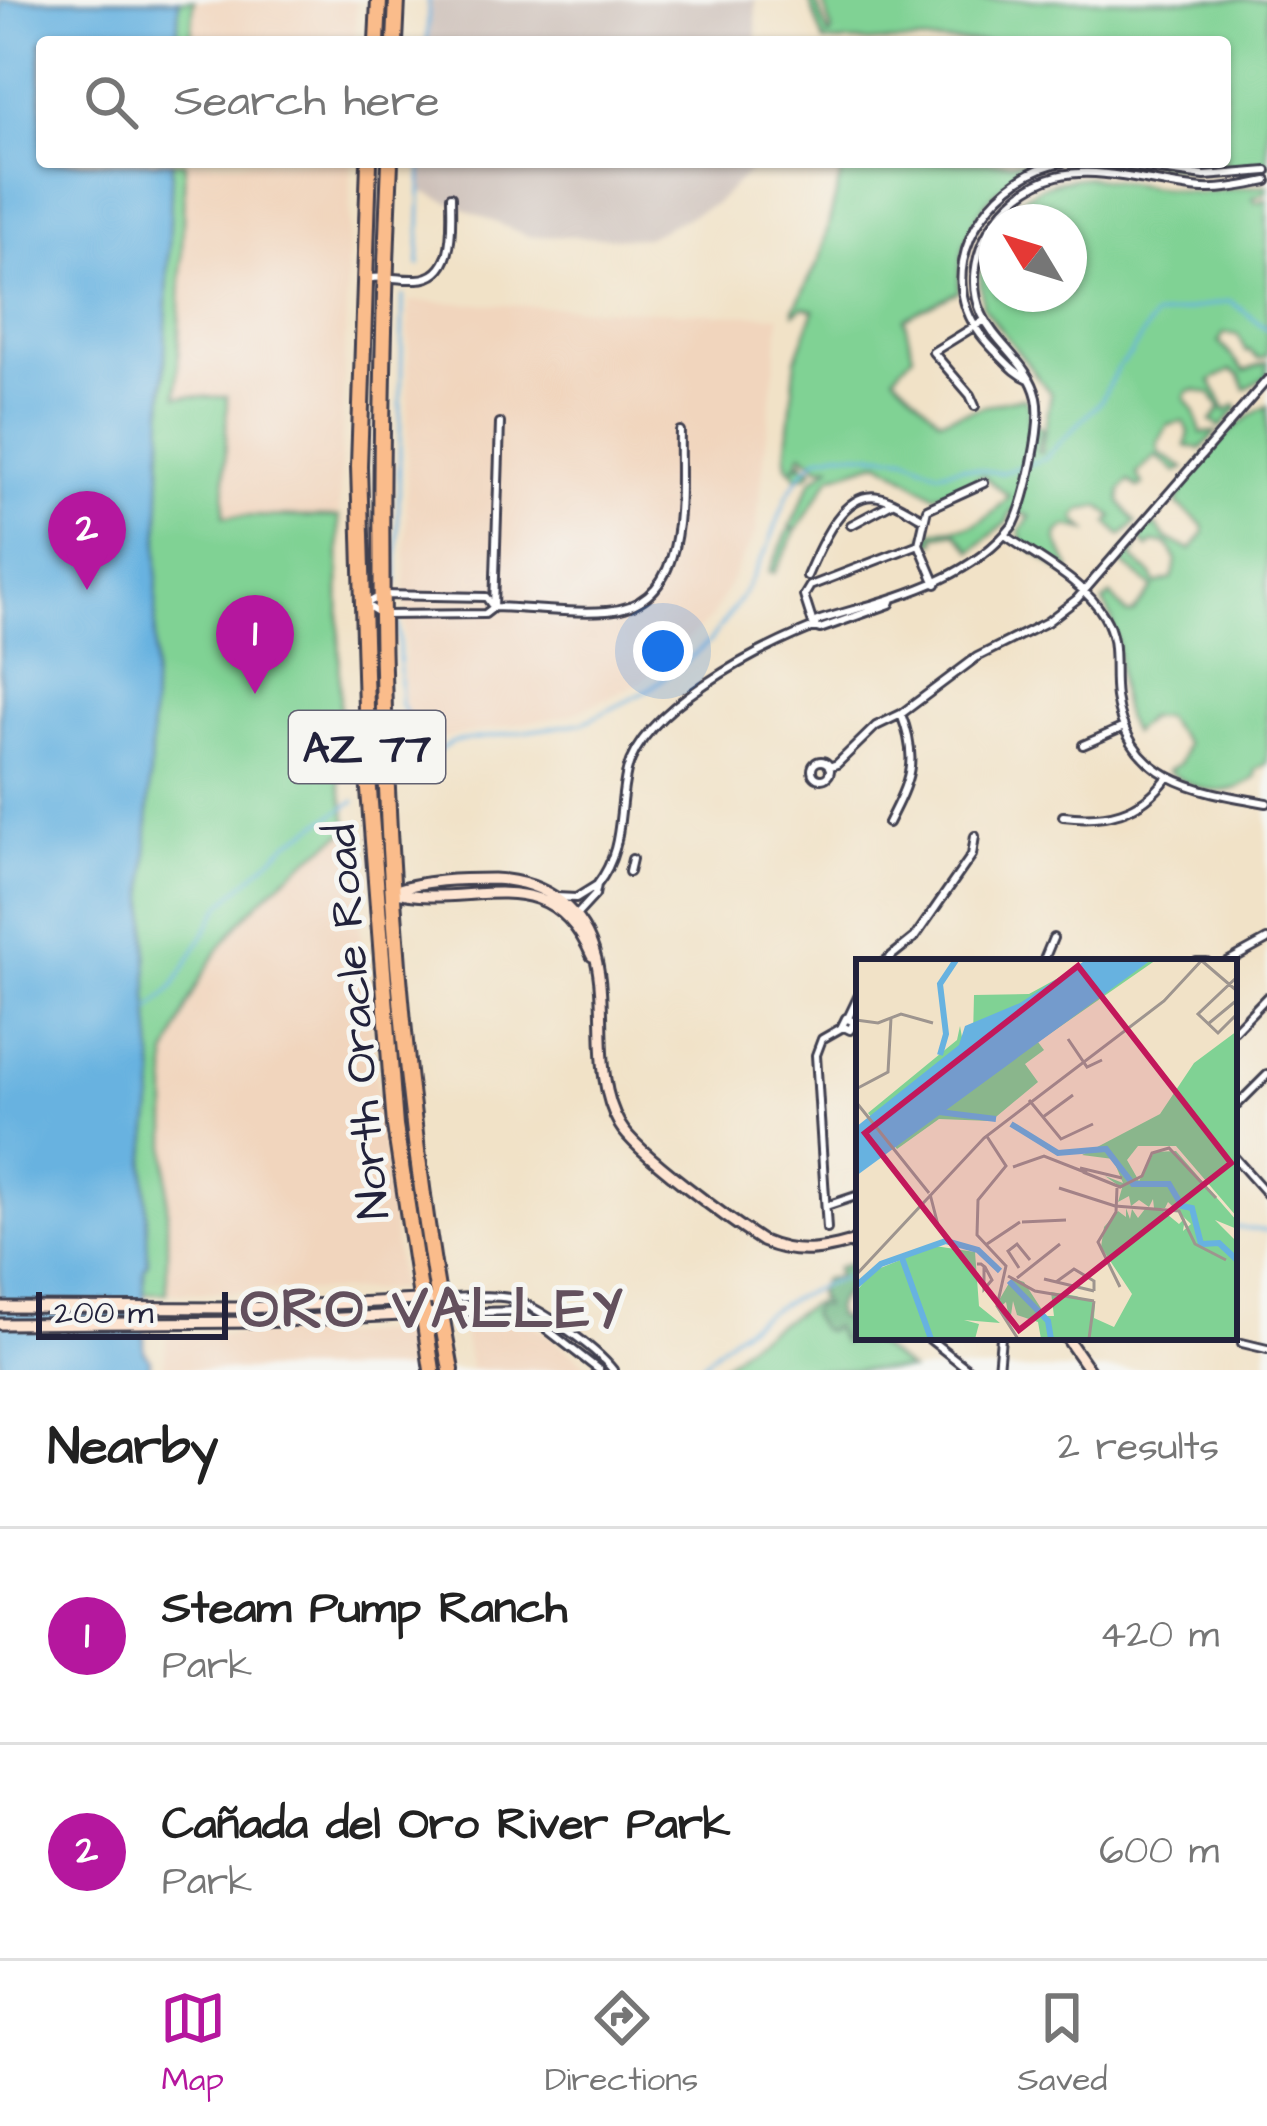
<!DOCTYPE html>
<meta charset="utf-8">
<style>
body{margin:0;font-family:"Architects Daughter",sans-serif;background:#f2f2f2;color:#222}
.compass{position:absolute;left:979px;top:204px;width:108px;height:108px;border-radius:50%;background:#fff;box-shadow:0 3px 9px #0004;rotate:308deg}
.scale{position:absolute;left:36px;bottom:30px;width:192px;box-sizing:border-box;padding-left:12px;border:6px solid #22223b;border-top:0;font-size:33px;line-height:42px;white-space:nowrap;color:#22223b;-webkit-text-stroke:9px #f6f6f2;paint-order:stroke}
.you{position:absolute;left:663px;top:651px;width:42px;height:42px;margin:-30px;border:9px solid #fff;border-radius:50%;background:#1a73e8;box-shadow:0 0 0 18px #1a73e833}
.badge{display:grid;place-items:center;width:78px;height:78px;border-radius:50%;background:#b5179e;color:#fff;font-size:39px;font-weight:700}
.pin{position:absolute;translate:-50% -99px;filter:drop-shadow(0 3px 6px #0008)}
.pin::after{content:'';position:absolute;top:63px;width:42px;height:36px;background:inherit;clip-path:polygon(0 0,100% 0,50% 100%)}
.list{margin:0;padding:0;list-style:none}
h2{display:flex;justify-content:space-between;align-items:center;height:156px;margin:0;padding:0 48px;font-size:51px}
h2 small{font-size:39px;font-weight:400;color:#767676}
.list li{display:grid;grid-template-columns:78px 1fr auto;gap:36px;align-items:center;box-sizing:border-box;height:216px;padding:0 48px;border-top:3px solid #e0e0e0}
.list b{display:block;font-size:45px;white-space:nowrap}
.list p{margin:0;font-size:39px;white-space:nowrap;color:#767676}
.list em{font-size:39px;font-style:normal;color:#767676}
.icon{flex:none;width:66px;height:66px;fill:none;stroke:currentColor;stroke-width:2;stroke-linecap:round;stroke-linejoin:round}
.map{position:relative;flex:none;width:1267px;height:1370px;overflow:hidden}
.search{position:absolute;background:#fff;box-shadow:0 3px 9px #0004;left:36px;right:36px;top:36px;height:132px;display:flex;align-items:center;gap:30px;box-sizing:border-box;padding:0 42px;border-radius:12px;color:#767676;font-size:45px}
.sheet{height:588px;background:#fff}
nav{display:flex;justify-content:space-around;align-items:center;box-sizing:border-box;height:168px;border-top:3px solid #e0e0e0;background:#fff;font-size:33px;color:#767676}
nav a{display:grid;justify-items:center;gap:6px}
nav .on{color:#b5179e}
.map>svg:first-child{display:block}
.built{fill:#f1d5bd}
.industrial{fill:#cec1ba}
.green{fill:#80d294;stroke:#517a68;stroke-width:3}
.forest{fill:#68b47e;stroke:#456b5c;stroke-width:3}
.water{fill:#67b2e0;stroke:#446a8e;stroke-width:3}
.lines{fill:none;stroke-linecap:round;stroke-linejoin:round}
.stream{stroke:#67b2e0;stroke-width:3}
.street-casing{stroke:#413f50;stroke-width:12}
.secondary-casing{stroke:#413f50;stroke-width:15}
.highway-casing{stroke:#413f50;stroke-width:20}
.street{stroke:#fff;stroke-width:6}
.secondary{stroke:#fde4d1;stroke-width:9}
.highway{stroke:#fabc8b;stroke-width:14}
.labels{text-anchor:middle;stroke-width:10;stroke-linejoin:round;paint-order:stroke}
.shield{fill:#f6f6f2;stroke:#626272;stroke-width:3}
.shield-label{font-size:42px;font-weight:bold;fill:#22223b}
.street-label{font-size:45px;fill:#22223b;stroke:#f6f6f2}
.district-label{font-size:57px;font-weight:bold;letter-spacing:3px;fill:#63505d;stroke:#f6f6f2}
.inset-river{fill:none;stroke:#67b2e0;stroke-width:6}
.inset-road{fill:none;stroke:#9e958f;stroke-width:3}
.view{fill:#c2185b;fill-opacity:0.15;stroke:#c2185b;stroke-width:6}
.inset-edge{fill:none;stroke:#22223b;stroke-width:6}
</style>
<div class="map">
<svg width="1267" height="1370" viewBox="0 0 1267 1370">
<rect width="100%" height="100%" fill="#f6f6f2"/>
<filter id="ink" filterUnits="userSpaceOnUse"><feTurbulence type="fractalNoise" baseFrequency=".00833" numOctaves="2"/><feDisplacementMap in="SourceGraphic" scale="24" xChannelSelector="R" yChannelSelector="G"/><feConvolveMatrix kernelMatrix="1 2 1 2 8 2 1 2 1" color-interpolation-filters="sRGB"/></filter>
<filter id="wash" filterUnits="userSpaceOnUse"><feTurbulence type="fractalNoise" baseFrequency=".004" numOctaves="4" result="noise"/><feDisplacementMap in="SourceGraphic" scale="48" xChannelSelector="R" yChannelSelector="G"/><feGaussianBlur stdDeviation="2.7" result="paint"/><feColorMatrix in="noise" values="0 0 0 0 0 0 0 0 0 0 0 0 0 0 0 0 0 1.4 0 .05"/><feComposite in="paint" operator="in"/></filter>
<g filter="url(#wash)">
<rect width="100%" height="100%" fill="#f1e2c7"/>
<path class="built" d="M196,0H356L355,42H192Z
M185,162H351L339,517H224L177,397Z
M409,301L780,316L756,532L712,617L640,683L569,715L403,745Z
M349,829L400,1290L167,1293V1056L178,1028L209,963L239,922L280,880Z
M501,1313L523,1318L538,1327L593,1370H471L463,1327L470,1326L472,1315Z
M402,1331L419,1370H164L167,1336L327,1332L332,1336Z"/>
<path class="industrial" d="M426,0H755L757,42H425Z
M421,162H759L716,203L644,238L528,236L420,190Z"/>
<path class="green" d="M2,0H194L191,42H42V162H185L177,396L227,397L224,516L339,517L340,785L349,829C287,873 231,918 196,988C184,1010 177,1035 167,1056V1293L0,1294Z
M809,0H815L829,36L832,32L823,0H1267V166L1203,171L1136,162H1225V42H824Z
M844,162H1041C988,185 957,232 959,291L904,318L913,354L894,375L940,419C969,412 997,400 1025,398L1030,407L1028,421L1042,428L1037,451L1041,452L1051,394L983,307L980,275L997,225V294H1069V222H999C1021,191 1050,180 1087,177L1197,193L1267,185V192L1253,198L1256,203L1267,199V356L1258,359L1249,350L1246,352L1238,335L1224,333L1219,342L1245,371L1267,362V376L1245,389L1240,375L1231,370L1211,381L1226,411L1235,405L1238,408L1221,427L1211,421L1221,409L1211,394L1195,390L1187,392L1185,398L1194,410L1201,433L1216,432L1201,449L1186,446L1189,431L1183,421L1167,426L1158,443L1159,453L1184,468L1176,472L1156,456L1137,474L1143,485L1138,488L1129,481L1121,490L1120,502L1136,523L1122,536L1108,523L1113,517L1100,506L1081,510L1075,519L1086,530L1067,526L1058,533L1057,540L1070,569L1066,574L1023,543L1020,531L1030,517L1012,510L1007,522L972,551L956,532L934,536L936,542L924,545V536C940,527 952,529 963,527C983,525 1000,506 1009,496L982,475L967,486L934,495L880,461L831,476L797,530L791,527L795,533L774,573L769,572L812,480L832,465L820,467L802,453L794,469L804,460L803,465L813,469L808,475L797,477L787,465L786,456L796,359L814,310L803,307L795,313L794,309L820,259Z
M1267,406V763L1255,771L1256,777C1229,800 1196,792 1168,771L1180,763L1186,744L1164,717L1147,718L1132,733C1109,691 1130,643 1103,602L1111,595L1127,614L1133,613L1153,588L1118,560L1130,545L1137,549L1131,557L1152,575L1156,584L1172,579C1178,559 1177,557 1165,543H1152L1147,548L1139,538L1143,531L1155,525L1168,540L1191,550L1204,533L1203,525L1177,504C1185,471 1236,421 1267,406Z
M821,1299L838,1331L854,1330L852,1321L859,1326V1337L877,1340L875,1344L909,1370H718L752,1339Z"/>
<path class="forest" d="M859,1260V1285C847,1291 832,1300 836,1316L851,1322L854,1330L842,1343L833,1327L827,1331L820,1329L810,1314L814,1306H824L817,1294L823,1279L837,1277L836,1268Z"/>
<path class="water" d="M0,0H179L177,42H42V162H172L146,885L148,995L155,1079L145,1165L148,1263L144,1270V1351L150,1359L149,1370H0Z"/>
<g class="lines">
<path class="stream" d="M427,42L429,0
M419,265L422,162
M397,584L403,296
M398,621L401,705L429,753
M399,775L453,742L583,723L645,692L683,664L710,641L741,598L768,547L788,494L804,470L818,457L839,452L887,455L907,457L938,472L961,467L1001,473L1044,459L1101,401L1117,368L1130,355L1154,317L1230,301L1267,329
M150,1010L174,986L221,905L288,843L355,801
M1234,1227L1267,1231
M697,1370C741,1321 796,1292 859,1273"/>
</g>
</g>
<g filter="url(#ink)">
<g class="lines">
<defs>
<path id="street" d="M1100,162L1205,176L1267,171
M367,279C385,275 399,280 417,279C457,278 451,224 451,196
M1029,379C1017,374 1009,365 1000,356C986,342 974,329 967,310C943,246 1001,172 1063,162
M975,406L970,395L933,352L985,320
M851,525L892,503
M1005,535C1038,559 1083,580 1104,616C1120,642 1112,668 1116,697C1128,781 1197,791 1267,803
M919,544L936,584
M807,576C819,549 842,489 879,497C894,500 909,511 922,518
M366,604L382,595L486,597L491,604
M366,605L383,615L485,614L494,607C531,608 570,614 607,611C694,605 678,492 680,431
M494,607L500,423
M814,627L804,596L810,586L919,544L927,509L984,483
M814,627L820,629L890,604L892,599
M1083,745L1124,727
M812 770a9 9 0 1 1 18 0a9 9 0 1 1-18 0Z
M829,767L837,764L876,726L901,714L977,657L1047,622L1077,599L1267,380
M1063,816C1105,821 1140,814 1167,778
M888,823C910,780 919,761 901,714
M629,872L632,859
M597,885C625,849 617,813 627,771C643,708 757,650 814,627L817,621C886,599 966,585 1014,524C1026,499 1043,424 1037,398C1029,363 996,345 982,314C957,259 1002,190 1057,176C1104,165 1156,186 1203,189C1225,190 1246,185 1267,181
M556,897L576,898L597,885L595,895L572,920
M884,962L915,937L972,855L975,836
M1043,962L1053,938
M1196,962H1207
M1227,962L1267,940
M846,1018L854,1022L850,1030L842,1026Z
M848,1018L859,995
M1234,1031L1267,997
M1234,1108L1267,1075
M1234,1157L1267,1194
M826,1206L859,1195
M827,1229L816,1055L822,1039L843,1027
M441,1299C462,1298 487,1294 509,1298C537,1305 596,1348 613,1370
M446,1313L516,1311L540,1324L599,1370
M927,1337L969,1370
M1242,1343L1267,1349
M998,1370L1001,1337"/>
<path id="secondary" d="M392,891C468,912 548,854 592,956
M393,891C423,880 461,879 493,879C517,880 541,886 561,902C630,958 580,1056 620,1125C636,1153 731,1221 762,1241C797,1256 823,1251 859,1240
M0,1307L244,1308L441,1299
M0,1324L261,1322L442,1313
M1066,1337L1089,1370"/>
<path id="highway" d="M377,42L379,0
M395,42L397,0
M369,162L359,466L368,777L395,1126L432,1370
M390,162C372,564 377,973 451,1370"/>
</defs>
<use href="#street" class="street-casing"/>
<use href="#secondary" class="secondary-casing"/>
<use href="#highway" class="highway-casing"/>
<use href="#street" class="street"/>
<use href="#secondary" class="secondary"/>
<use href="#highway" class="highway"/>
</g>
</g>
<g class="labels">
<rect class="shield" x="289" y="711" width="156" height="72" rx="9"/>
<g class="shield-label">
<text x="367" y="762">AZ 77</text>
</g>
<g class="street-label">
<text transform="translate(355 1022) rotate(-95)" y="16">North Oracle Road</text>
</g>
<g class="district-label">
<text x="433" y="1327">ORO VALLEY</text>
</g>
</g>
<g transform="translate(856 959)">
<rect width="381" height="381" fill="#f1e2c7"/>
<path d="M235,1H300L182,83L188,91L169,105L182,123L135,162L83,160L41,190L12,154L101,81L104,67L107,84L117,77L118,36L173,35ZM381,72V258L320,187H282L271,201L283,222L298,193L320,192L381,262V270L359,261L381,283V380H185L182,363L161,356L157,342L154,363L150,343L142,350V343L156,319L168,323L190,357H198L195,333L220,337L239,344L238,359L258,368L276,335L245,288L248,268L262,252L270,258V249L274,260L276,250L282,259L289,250L306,251L323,265L329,259L327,272L335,265L312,243L309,249H298L297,240L293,248L283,241L275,247L273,237L262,243L266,229L249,217L267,224L257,200L226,196L304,155L338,104ZM79,287L119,293L123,347L144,364L108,361L123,365L119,380H0V333L17,312Z" fill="#80d294"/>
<path d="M230,1H295L0,217V168L103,86L109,67L164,44Z" fill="#67b2e0"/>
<path class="inset-river" d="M84,96L90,75L84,25L100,1M83,153L140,160M155,165L202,194L250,190L277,225H313L326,247L336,249L345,285L363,284L381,301M46,299L75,380M153,322L192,362L195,380M0,327L25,305L90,282L122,291L144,312"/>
<path class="inset-road" d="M346,2L381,32M381,18L342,55L362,74L381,55M0,61L22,64L45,55L77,64M352,65L381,41M212,80L231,108L246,101M0,130L32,113L35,59M173,141L205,180L237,165M0,143L73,234M187,158L217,136M130,176L150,207L122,241L121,276L150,307L141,347L162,380M157,208L188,197L231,214M224,209L266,219M227,213L264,228L286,217L296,194L313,189L360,239M203,229L259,247L323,252L339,285L370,301M261,229L260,253L242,283L264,328M74,235L83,270M166,263L210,261M131,285L164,263M121,305H125L129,308L136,321L128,330V308M163,309L152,292L161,285L174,301M0,316L128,179L308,42L346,1M152,317L179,332L238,342M161,319L204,285M188,320L238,332M200,323L218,310L238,322V332M233,380L238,342"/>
<path class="view" d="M222,7L375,204L163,371L9,174Z"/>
<rect width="381" height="381" class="inset-edge"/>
</g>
</svg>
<svg class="compass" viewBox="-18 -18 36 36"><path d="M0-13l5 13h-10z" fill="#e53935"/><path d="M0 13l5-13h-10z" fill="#767676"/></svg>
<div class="scale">200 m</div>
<div class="you"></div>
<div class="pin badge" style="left:255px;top:694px">1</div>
<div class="pin badge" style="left:87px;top:590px">2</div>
<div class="search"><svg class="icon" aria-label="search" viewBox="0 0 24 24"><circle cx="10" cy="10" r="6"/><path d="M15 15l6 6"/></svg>Search here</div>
</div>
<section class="sheet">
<h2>Nearby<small>2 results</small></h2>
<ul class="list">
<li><span class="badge">1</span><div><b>Steam Pump Ranch</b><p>Park</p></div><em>420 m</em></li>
<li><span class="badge">2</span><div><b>Cañada del Oro River Park</b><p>Park</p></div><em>600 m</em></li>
</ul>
</section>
<nav>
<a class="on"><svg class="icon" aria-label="map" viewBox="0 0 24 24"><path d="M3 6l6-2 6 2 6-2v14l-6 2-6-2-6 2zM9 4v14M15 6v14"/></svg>Map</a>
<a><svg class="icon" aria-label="directions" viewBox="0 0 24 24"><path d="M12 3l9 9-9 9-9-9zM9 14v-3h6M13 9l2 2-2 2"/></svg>Directions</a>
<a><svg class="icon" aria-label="saved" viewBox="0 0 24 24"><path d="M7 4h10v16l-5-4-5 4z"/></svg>Saved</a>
</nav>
